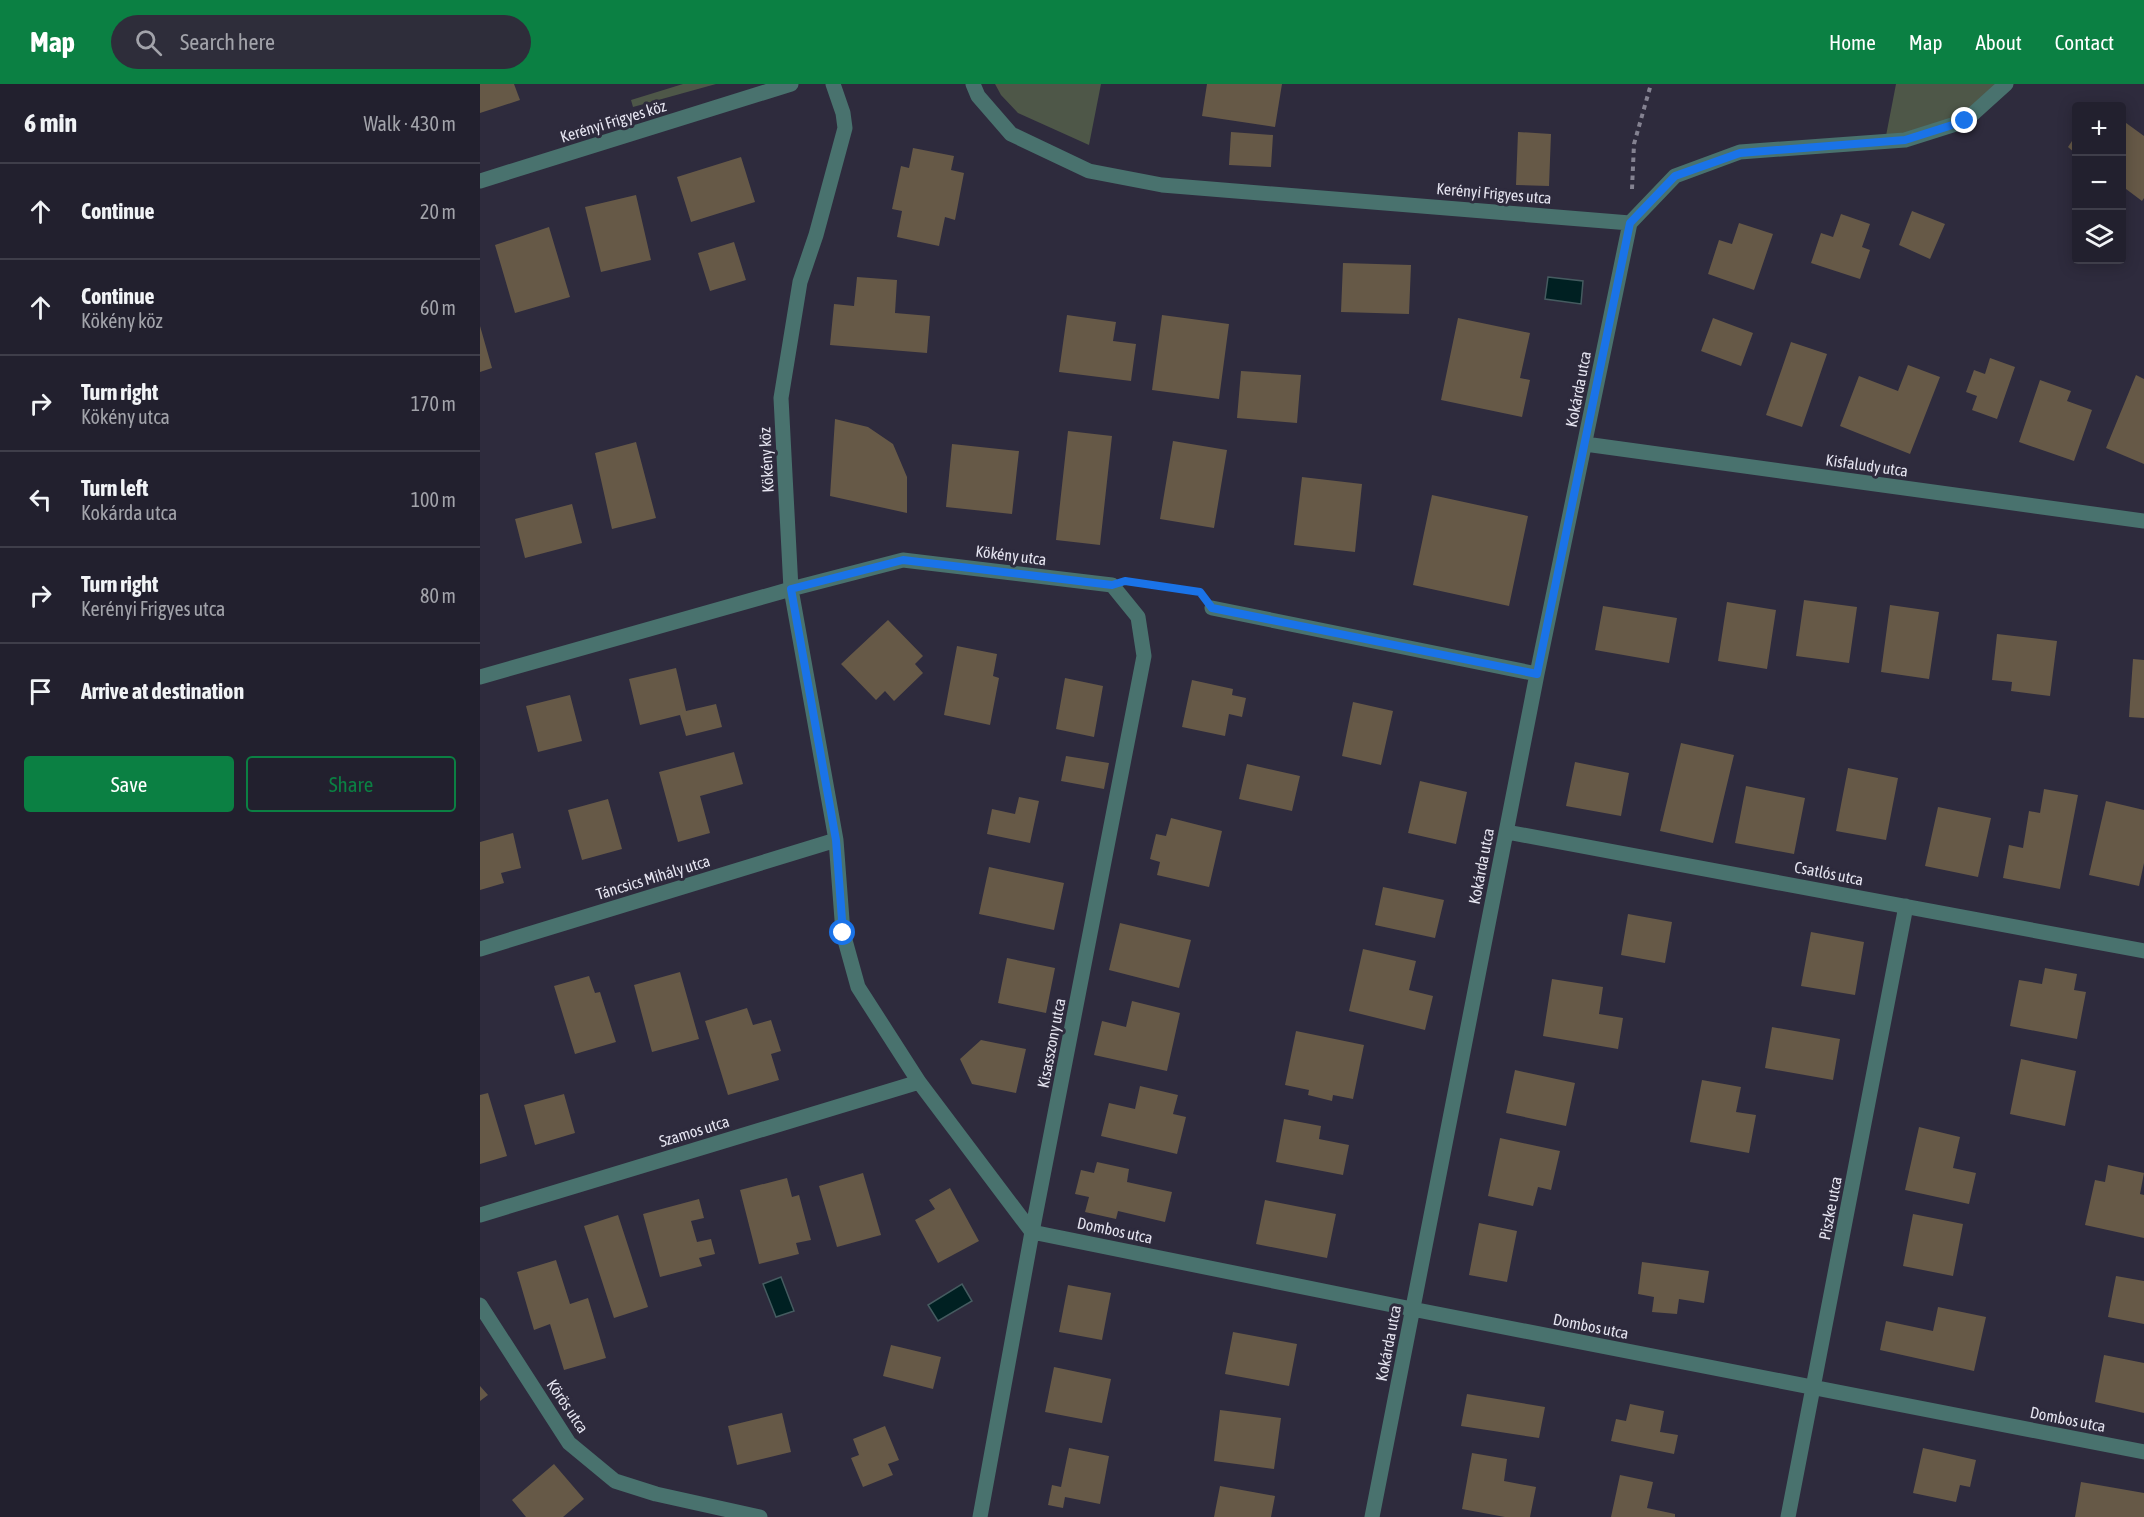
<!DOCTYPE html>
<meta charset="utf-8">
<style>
body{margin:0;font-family:"Asap Condensed",sans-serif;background:#2e2d3a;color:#f1f3f6}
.controls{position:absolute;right:18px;top:18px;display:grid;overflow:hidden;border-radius:6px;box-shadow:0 3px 15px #0003}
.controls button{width:54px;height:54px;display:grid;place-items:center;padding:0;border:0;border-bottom:2px solid #3f3e4a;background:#22202e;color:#f1f3f6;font:30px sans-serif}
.stop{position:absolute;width:18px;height:18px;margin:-14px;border:4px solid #1a73e8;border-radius:50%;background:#fff}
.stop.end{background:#1a73e8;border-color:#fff;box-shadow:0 2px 6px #0008}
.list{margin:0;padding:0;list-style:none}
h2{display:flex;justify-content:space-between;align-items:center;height:78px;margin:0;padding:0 24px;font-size:26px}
h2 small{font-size:20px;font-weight:400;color:#a2a3aa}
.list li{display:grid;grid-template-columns:39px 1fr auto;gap:18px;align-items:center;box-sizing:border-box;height:96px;padding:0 24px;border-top:2px solid #3f3e4a}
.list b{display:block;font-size:22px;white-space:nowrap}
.list p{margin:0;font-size:20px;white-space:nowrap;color:#a2a3aa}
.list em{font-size:20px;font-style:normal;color:#a2a3aa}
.actions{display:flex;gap:12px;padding:18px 24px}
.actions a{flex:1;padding:14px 0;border:2px solid #0b8043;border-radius:6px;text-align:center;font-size:21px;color:#0b8043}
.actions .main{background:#0b8043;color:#fff}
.icon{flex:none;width:33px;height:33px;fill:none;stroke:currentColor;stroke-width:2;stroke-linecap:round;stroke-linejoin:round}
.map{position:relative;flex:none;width:1664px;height:1433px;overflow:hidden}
header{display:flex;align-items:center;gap:36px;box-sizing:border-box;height:84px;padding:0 30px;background:#0b8043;color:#fff}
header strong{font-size:28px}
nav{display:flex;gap:33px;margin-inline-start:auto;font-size:21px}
.search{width:420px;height:54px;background:#2e2d3a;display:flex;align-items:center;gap:15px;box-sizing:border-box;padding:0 21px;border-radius:33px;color:#a2a3aa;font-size:22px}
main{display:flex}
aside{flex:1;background:#22202e}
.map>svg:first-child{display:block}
.green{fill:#4e5748}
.water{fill:#002022;stroke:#455b60;stroke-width:1.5}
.building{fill:#665947}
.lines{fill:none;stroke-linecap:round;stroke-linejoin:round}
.path{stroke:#848291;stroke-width:4;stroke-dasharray:4.5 4.5;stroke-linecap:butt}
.minor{stroke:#49726e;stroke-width:15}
.route{stroke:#1a73e8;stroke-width:8}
.labels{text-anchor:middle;stroke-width:6;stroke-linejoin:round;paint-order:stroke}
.street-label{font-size:16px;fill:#e5e4f0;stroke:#2e2b3d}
</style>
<header>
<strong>Map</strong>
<div class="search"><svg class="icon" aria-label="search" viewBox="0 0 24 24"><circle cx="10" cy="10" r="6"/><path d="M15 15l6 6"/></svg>Search here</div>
<nav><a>Home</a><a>Map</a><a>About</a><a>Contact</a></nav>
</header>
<main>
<aside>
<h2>6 min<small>Walk · 430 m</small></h2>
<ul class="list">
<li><svg class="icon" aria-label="ahead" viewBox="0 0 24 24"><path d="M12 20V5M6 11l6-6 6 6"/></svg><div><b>Continue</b></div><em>20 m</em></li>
<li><svg class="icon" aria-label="ahead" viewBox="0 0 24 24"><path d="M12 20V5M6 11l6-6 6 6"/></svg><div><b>Continue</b><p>Kökény köz</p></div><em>60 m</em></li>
<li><svg class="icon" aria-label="right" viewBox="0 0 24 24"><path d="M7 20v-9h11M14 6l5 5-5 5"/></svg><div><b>Turn right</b><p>Kökény utca</p></div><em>170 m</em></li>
<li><svg class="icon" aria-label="left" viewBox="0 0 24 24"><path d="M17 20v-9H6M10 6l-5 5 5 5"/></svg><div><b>Turn left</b><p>Kokárda utca</p></div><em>100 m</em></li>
<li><svg class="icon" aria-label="right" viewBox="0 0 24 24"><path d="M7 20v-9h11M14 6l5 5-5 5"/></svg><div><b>Turn right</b><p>Kerényi Frigyes utca</p></div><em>80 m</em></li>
<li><svg class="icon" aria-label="arrive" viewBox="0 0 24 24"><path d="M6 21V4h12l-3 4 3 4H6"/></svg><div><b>Arrive at destination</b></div></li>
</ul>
<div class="actions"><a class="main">Save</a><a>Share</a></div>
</aside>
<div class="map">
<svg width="1664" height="1433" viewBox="0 0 1664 1433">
<rect width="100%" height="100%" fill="#2e2b3d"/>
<path class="green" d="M203,0H236L153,23L151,16Z
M515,0H621L609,61L538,29L521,11Z
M1416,0H1526L1485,37L1405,57Z"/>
<path class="water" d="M1068,193L1103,197L1101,220L1065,215Z
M301,1193L314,1227L296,1233L283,1200Z
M482,1200L492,1217L458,1237L448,1221Z"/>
<path class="building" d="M0,0H34L40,16L0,29Z
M727,0H802L795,43L722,32Z
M1642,36L1664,52V114L1662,117L1642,102Z
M751,48L793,51L791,83L749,81Z
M1038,48L1071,50L1069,102L1036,101Z
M1596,51V70L1588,63Z
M433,64L474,72L471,86L484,89L475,136L465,133L459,162L417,153L422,127L412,125L421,82L429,84Z
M261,73L275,118L211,138L197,93Z
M156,111L171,176L121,188L105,123Z
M1432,127L1465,140L1450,175L1419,161Z
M1361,130L1390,140L1382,163L1390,166L1380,195L1331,179L1341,149L1353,153Z
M1259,139L1293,150L1274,206L1228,190L1239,156L1252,160Z
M69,143L90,213L35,229L15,161Z
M254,158L266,196L230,207L218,169Z
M863,179L931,181L929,230L861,228Z
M377,193L417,196L415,229L450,232L447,269L350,261L354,220L374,222Z
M587,231L636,238L633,257L656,260L651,297L579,288Z
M682,231L749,240L739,315L672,306Z
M978,234L1050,249L1040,294L1050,296L1042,333L961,316Z
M1233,234L1273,249L1261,282L1221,267Z
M0,242L12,284L0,288Z
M1311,258L1347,270L1322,343L1286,331Z
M1510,274L1535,283L1517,335L1492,326L1497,312L1486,308L1494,286L1505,290Z
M1428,281L1460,293L1430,370L1360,342L1379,292L1418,307Z
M761,287L821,291L817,339L757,334Z
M1656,291L1664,295V380L1626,364Z
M1560,296L1591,307L1587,317L1612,326L1594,377L1539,358Z
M355,335L388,343L413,360L427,393V429L350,412Z
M588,347L632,352L620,461L576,456Z
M693,357L747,366L734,444L680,435Z
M156,358L176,434L132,445L115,369Z
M472,360L539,367L532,430L466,423Z
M822,393L882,400L875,468L814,461Z
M952,411L1048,432L1029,522L933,501Z
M92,420L102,459L45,474L35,435Z
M1324,516L1377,523L1369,579L1316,572Z
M1247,518L1296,526L1287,585L1238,577Z
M1410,521L1459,528L1449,595L1401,588Z
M1123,522L1197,534L1189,579L1115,566Z
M408,536L443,572L435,580L443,589L414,617L405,607L396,616L361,580Z
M1517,550L1577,557L1570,612L1531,607L1532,598L1512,596Z
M477,562L517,570L513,592L519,594L510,641L464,631Z
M1653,575L1664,576V634L1649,633Z
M196,584L206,627L236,620L242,643L206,652L200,631L160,641L149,595Z
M585,594L623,602L614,653L576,645Z
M712,596L753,605L752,611L766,614L762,633L749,630L745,652L702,643Z
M90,611L102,657L58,668L46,622Z
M873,618L913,627L901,681L862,672Z
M1201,659L1254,671L1233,759L1180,747Z
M254,668L263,700L220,712L230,749L198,758L179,688Z
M586,672L629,679L624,705L581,697Z
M1095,678L1149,689L1141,732L1086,722Z
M767,680L820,692L812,727L759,715Z
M1368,684L1418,694L1406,756L1356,747Z
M940,697L987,708L976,760L928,749Z
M1266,702L1325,714L1314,770L1255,759Z
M1564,705L1598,711L1580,805L1523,794L1529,761L1543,764L1549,727L1560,729Z
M539,713L559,717L550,759L507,750L512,725L535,730Z
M128,715L142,765L102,776L88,726Z
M1626,717L1664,726V779L1659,802L1609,791Z
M1458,723L1511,734L1498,793L1445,782Z
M691,734L742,747L729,803L677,791L680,778L670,775L676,750L686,752Z
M33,749L41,784L21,789L24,799L0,806V758Z
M509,783L584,799L574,846L499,830Z
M903,803L964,816L955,854L895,841Z
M1148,830L1192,838L1185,879L1141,871Z
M640,839L711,856L699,904L629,886Z
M1331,848L1384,858L1375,911L1321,902Z
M883,865L936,877L929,906L953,912L945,946L869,927Z
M527,874L575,884L566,929L518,919Z
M1565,884L1597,890L1594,906L1606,908L1597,955L1530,942L1539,896L1562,900Z
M200,888L219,955L172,968L154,901Z
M109,892L115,909L120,908L136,958L95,970L74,902Z
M1072,895L1123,903L1119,930L1143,934L1138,965L1063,952Z
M652,917L700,929L687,987L614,971L622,937L646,943Z
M267,924L273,941L291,936L301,967L291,970L299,996L248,1011L225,937Z
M1292,943L1360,955L1353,996L1285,984Z
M816,947L884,961L873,1015L853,1011L852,1017L828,1011L829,1006L805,1001Z
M501,956L546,965L536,1009L492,1000L480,975Z
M1541,975L1596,987L1585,1042L1530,1030Z
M1035,986L1095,999L1086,1042L1026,1029Z
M1222,996L1261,1003L1256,1028L1276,1031L1269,1069L1210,1058Z
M660,1002L698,1011L693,1030L706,1033L697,1070L621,1052L629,1019L655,1025Z
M8,1009L27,1072L0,1080V1011Z
M84,1010L95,1049L55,1061L44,1021Z
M804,1035L841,1042L839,1055L869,1061L863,1091L796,1078Z
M1439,1043L1480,1053L1473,1084L1496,1089L1489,1120L1425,1106Z
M1020,1054L1080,1067L1071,1106L1058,1103L1053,1122L1008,1112Z
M617,1078L649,1085L647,1098L692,1108L685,1138L638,1127L636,1135L605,1128L609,1113L595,1110L601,1086L614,1089Z
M1628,1081L1664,1089L1660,1110L1664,1111V1154L1605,1141L1615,1096L1625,1098Z
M383,1089L401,1151L357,1163L339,1102Z
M307,1094L312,1113L319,1111L331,1156L316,1159L319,1170L279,1180L260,1106Z
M470,1104L499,1157L458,1179L435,1136L455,1125L449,1116Z
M219,1115L224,1134L211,1137L217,1158L231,1155L235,1170L219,1174L222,1182L180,1193L163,1130Z
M785,1116L856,1130L847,1174L776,1160Z
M1433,1130L1483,1140L1473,1192L1423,1182Z
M138,1131L168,1223L134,1234L104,1142Z
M999,1139L1037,1147L1027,1198L989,1191Z
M76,1176L90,1220L108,1214L126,1274L84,1286L70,1240L54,1246L37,1188Z
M1162,1178L1229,1187L1224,1219L1199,1215L1197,1230L1172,1228L1174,1213L1158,1210Z
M1636,1192L1664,1197V1240L1628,1233Z
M588,1201L631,1209L622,1256L579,1248Z
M1458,1223L1506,1233L1494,1287L1400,1266L1406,1237L1453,1247Z
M753,1248L817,1260L809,1302L745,1290Z
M411,1261L461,1273L453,1305L403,1292Z
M1624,1271L1664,1279V1329L1615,1318Z
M574,1283L631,1295L622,1339L565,1328Z
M0,1302L8,1311L0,1317Z
M987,1310L1065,1323L1059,1354L981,1342Z
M1150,1320L1184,1327L1180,1348L1198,1351L1194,1370L1131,1357L1136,1335L1146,1337Z
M740,1326L801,1334L794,1385L734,1377Z
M302,1329L311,1368L257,1381L248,1342Z
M405,1342L419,1376L408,1380L413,1391L383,1403L371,1374L379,1371L373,1355Z
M589,1364L629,1372L620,1420L585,1413L583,1424L568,1421L572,1401L581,1403Z
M1443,1364L1496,1376L1490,1403L1480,1401L1476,1418L1433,1409Z
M992,1369L1027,1375L1024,1397L1056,1403L1050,1433H1025L982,1425Z
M74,1380L104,1415L83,1433H46L32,1416Z
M1140,1391L1173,1398L1167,1424L1195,1430V1433H1131Z
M1601,1398L1664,1409V1433H1595Z
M740,1402L795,1412L791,1433H734Z"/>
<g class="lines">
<path class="path" d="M1152,105L1154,60L1171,0
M659,499L717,507"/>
<path class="minor" d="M353,0L363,29L365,44L336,151L320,198L301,314L311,505L356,756L363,849L378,903L439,998L552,1148
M493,0L498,12L531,50L609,87L682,101L1150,139
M0,97L311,0
M1150,139L1195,92L1260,68L1425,56L1485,37L1526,0
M1105,360L1664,437
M732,524L1057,590
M0,593L311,505L423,476L632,501L658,533L664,572L552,1148L500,1433
M1027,748L1664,867
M0,865L356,756
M0,1131L439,998
M552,1148L932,1225L1664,1368
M0,1221L89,1359L135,1397L176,1410L280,1433
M892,1433L1057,590L1150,139
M1308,1433L1426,822"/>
</g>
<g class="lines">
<path class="route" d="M363,849L356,756L311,505L423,476L632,501L645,497L720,508L732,524L1057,590L1150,139L1195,92L1260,69L1425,56L1485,37"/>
</g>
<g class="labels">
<g class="street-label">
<text transform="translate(133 37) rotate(-17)" y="6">Kerényi Frigyes köz</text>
<text transform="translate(1014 109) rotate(5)" y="6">Kerényi Frigyes utca</text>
<text transform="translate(1098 305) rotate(-79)" y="6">Kokárda utca</text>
<text transform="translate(286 376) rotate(-93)" y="6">Kökény köz</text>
<text transform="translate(1387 381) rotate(8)" y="6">Kisfaludy utca</text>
<text transform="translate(531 471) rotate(7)" y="6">Kökény utca</text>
<text transform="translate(1001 782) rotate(-79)" y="6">Kokárda utca</text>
<text transform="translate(1349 789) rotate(11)" y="6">Csatlós utca</text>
<text transform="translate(173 793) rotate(-17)" y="6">Táncsics Mihály utca</text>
<text transform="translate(571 959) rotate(-79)" y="6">Kisasszony utca</text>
<text transform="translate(214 1047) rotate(-17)" y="6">Szamos utca</text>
<text transform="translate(1350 1124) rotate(-79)" y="6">Piszke utca</text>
<text transform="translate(635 1146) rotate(12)" y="6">Dombos utca</text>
<text transform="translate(1111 1242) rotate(11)" y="6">Dombos utca</text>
<text transform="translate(908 1259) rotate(-79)" y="6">Kokárda utca</text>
<text transform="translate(88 1322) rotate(56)" y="6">Körös utca</text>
<text transform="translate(1588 1335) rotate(11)" y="6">Dombos utca</text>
</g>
</g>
</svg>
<div class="controls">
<button>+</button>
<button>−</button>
<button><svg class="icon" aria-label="layers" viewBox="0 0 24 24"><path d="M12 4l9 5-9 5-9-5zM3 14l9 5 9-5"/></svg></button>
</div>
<div class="stop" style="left:363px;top:849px"></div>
<div class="stop end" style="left:1485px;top:37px"></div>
</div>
</main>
